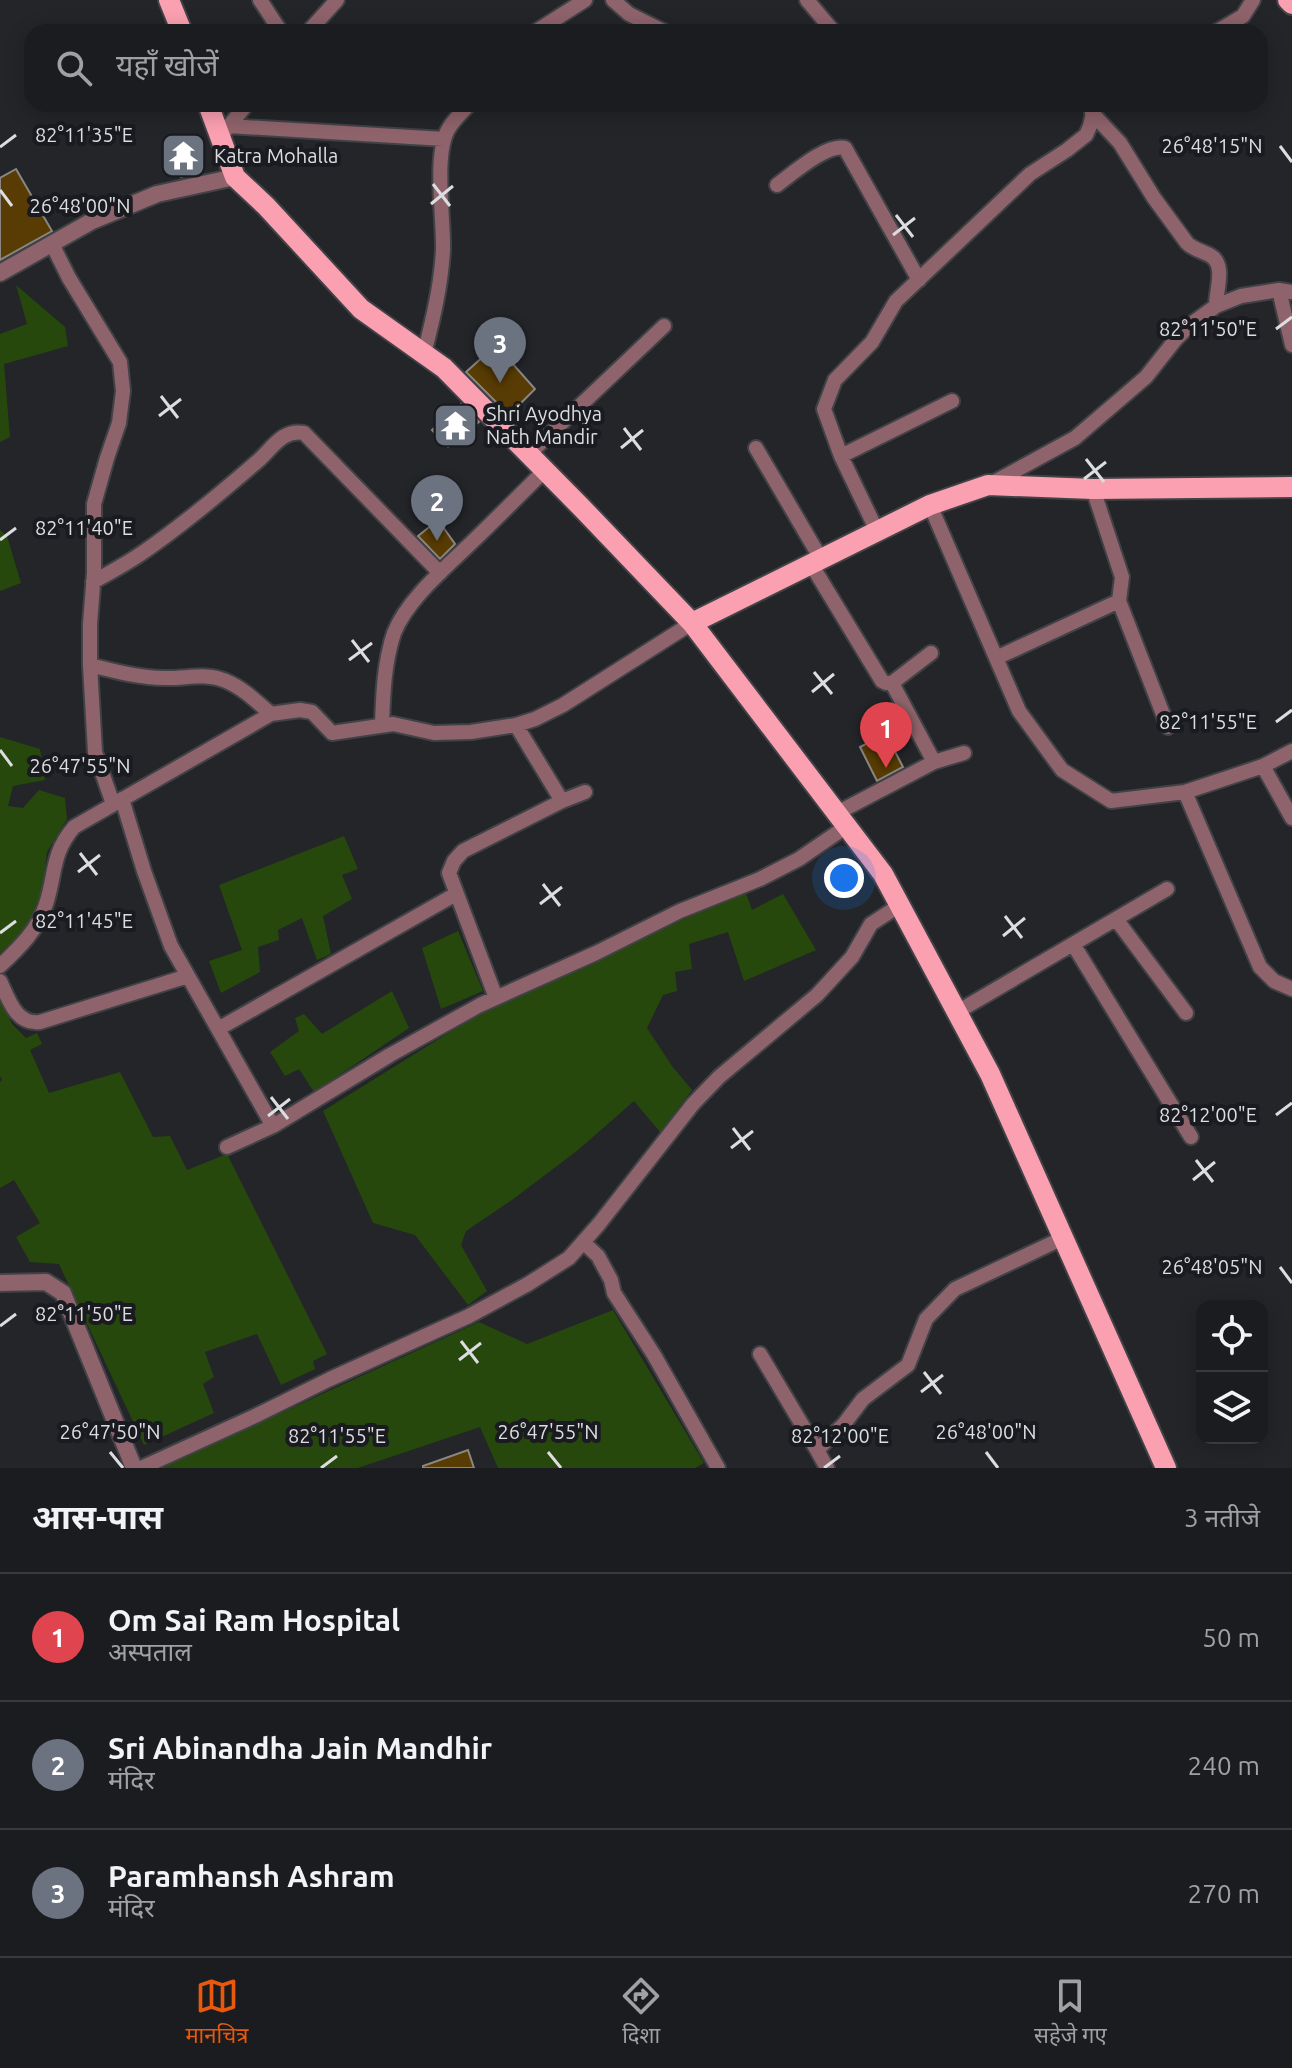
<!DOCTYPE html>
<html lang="hi">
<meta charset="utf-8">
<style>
body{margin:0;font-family:Ubuntu,"Noto Sans Devanagari",sans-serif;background:#27292c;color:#f1f3f6}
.controls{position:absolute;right:24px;bottom:24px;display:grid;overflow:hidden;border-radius:16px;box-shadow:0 4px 20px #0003}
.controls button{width:72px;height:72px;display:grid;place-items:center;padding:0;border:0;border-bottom:2px solid #383a3d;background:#1a1c1f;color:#f1f3f6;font:40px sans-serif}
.you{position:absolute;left:844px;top:878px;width:28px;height:28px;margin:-20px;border:6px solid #fff;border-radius:50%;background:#1a73e8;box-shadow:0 0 0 12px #1a73e833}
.badge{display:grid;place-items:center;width:52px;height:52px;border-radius:50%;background:#ea580c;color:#fff;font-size:26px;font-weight:700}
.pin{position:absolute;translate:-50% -66px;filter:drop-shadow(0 2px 4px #0008)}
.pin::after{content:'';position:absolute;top:42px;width:28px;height:24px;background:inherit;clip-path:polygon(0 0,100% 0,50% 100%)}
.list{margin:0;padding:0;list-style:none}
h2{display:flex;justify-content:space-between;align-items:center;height:104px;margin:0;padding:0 32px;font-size:34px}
h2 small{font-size:26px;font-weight:400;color:#9fa1a4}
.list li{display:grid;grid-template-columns:52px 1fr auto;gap:24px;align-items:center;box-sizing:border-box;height:128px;padding:0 32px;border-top:2px solid #383a3d}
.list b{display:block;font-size:30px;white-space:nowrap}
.list p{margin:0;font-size:26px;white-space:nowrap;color:#9fa1a4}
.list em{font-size:26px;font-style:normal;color:#9fa1a4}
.icon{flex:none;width:44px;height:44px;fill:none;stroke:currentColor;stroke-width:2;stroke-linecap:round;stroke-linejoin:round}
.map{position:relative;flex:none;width:1292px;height:1468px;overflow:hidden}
.search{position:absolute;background:#1a1c1f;box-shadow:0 4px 20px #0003;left:24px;right:24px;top:24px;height:88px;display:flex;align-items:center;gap:20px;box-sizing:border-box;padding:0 28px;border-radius:24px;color:#9fa1a4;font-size:30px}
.sheet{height:488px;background:#1a1c1f}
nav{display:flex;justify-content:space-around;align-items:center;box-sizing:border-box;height:112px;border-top:2px solid #383a3d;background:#1a1c1f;font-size:22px;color:#9fa1a4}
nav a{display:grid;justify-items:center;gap:4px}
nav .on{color:#ea580c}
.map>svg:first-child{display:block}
.green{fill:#26480c}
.building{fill:#593c03;stroke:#8a8782;stroke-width:2}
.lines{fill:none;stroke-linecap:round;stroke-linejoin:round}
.minor-casing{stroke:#414246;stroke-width:18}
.tertiary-casing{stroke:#414246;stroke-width:20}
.primary-casing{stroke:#414246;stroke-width:24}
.minor{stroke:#8f636b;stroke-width:14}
.tertiary{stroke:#8f636b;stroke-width:16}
.primary{stroke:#fba0b1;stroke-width:20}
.ticks{fill:none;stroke:#dcdde0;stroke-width:3}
.labels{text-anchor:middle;stroke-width:8;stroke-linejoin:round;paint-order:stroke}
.poi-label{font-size:20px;fill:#dcdde0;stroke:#1a1b20;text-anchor:start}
.ticks-label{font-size:20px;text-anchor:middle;fill:#dcdde0;stroke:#1a1b20;stroke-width:8;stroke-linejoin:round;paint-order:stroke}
</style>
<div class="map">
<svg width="1292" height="1468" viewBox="0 0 1292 1468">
<rect width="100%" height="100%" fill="#232529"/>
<path class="green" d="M16,285L65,327L68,346L4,364L10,437L0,442V334L27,324Z
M0,530L7,536L21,583L0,591Z
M0,737L40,749L45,780L13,786L8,806L23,808L39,790L65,798L67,819L47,852L41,901L23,932L0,953Z
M344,836L358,869L342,875L352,899L323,916L331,954L317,960L302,918L278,930L279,940L258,947L260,972L221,993L209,961L242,950L219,885Z
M745,890L752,910L783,894L816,950L744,981L728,932L689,944L692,969L675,972L677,991L663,995L647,1028L672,1066L692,1090L660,1132L634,1101L578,1150L512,1200L466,1231L461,1245L487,1291L468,1305L415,1235L373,1223L323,1111L495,1004L596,961Z
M458,931L483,991L441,1009L422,948Z
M392,991L409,1028L314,1092L299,1069L285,1076L270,1052L299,1031L295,1018L304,1014L322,1034Z
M0,998L12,1024L26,1038L37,1033L42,1044L30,1050L49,1093L120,1072L153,1137L170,1136L187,1170L227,1154L327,1354L313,1361L315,1369L281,1385L257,1334L205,1352L214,1377L203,1384L214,1413L144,1445L59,1264L30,1262L16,1237L40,1223L14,1180L0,1188V1082L2,1080L0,1076Z
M613,1310L704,1463L695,1468H498L480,1427L358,1468H161L479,1322L527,1344Z"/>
<path class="building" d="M188,135L197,172L181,177L169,139Z
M16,169L52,231L0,260V178Z
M496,345L535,389L509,415L466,372Z
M461,404L479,422L448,447L432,430Z
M438,520L455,544L440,559L418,536Z
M886,734L903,767L877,781L860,747Z
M468,1450L474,1468H423V1466Z"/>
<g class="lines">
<defs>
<path id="minor" d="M260,0L281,32
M613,0L629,14L665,32
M807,0L834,32
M308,32L337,0
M535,32L585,0
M1216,32L1243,16L1253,0
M1092,113L1120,143L1154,198L1187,243C1194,250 1203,251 1211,256C1226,265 1216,290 1216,306
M228,126L444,139
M224,132L247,104
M777,185C792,174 827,143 845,148L919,280
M52,244L69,278L120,362L123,391L119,423L107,458L94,504V573L90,624V665L95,752L113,804
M1279,290L1292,345
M424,354C433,319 441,286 443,250C444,219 433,153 449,128C454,119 463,112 469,104
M756,448L821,559
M529,454L664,326
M841,456L952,401
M989,485L1075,438L1146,377L1176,339L1190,325L1216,306L1241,296L1279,290L1292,292
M930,505L1019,711L1062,770L1111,801L1185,792L1263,766L1292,818
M877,531L841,456L824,409L835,380L872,342L896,301L1030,174L1067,150L1086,135L1090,126L1095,104
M811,564L882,681L886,683H892L931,653
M93,582C109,573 126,564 142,553C183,525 221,493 259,460C273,447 283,429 304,433L440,573
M1119,601L1168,727
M996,658L1119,601L1122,577L1093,489
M90,665C114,671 139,678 164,678C185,679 206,672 226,681C243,688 257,702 271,714
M892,683L934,762
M382,725C383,695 384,663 394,633C407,600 444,569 470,544C495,520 520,495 545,470
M516,725L562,801
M1263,766L1292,751
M1185,792L1260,967L1274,981L1292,989
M122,799L144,871L171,946L273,1126
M837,813L934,762L964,753
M1116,919L1186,1013
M1073,944L1191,1137
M0,966C19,948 38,930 46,904C56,874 51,854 74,827L271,714L300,710L312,712L332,733L393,724L434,733L471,732L516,725L535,719L563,705L692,623
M0,981C9,1000 16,1025 40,1022L188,976
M496,998L449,873L454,861L463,851L562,801L585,792
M957,1012L1167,889
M218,1029L456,894
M227,1147L273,1126L390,1055L480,1005L596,953L680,911L760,879L799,859L847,826
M583,1242L598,1256L611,1280L614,1293L654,1355L718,1468
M760,1354L817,1450
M141,1468L255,1416L330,1379L469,1316L528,1284L569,1258L599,1224L693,1104L719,1077L817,995L852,957L871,924L900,905
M827,1468L817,1450L844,1424L863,1399L908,1365L926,1319L955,1289L1063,1238"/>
<path id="tertiary" d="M0,273L92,221L157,194L235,177
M0,1283L46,1282L63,1293L134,1468"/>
<path id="primary" d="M169,0L182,32
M1288,0L1292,4
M208,104L235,177L266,206L361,309L444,368L581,507L692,623L883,874L990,1074L1166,1468
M692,623L930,505L988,485L1093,489L1292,487"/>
</defs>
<use href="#minor" class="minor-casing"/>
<use href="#tertiary" class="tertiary-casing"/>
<use href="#primary" class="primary-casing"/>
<use href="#minor" class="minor"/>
<use href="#tertiary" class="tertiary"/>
<use href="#primary" class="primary"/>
</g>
<path class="ticks" d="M1280,146L1292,162M0,147L16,135M433,184L450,206M0,190L12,206M431,204L453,186M896,215L913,237M893,235L915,218M1276,329L1292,317M161,396L178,418M159,416L181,399M624,428L641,450M621,448L643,430M1086,459L1104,482M1084,479L1106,462M0,540L16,528M352,640L369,662M349,660L372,643M814,672L832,694M812,692L834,674M1276,722L1292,710M0,750L12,766M80,853L97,875M78,872L100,855M543,884L560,906M540,904L562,887M1005,916L1022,938M0,933L16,921M1003,936L1025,918M271,1097L288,1119M1276,1115L1292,1103M268,1116L290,1099M733,1128L750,1150M731,1148L753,1131M1196,1160L1213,1182M1193,1180L1215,1162M1280,1267L1292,1283M0,1326L16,1314M461,1341L478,1363M459,1360L481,1343M924,1372L941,1394M921,1392L943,1375M110,1452L123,1468M548,1452L561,1468M986,1452L998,1468M321,1468L337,1456M824,1468L840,1456"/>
<defs>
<symbol id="temple-square" viewBox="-11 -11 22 22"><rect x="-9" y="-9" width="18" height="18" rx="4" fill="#6b7280" stroke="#1a1b20"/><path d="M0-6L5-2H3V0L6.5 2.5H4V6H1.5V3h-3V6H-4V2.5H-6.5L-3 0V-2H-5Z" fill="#fff"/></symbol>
</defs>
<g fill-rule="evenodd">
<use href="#temple-square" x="158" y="130" width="51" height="51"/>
<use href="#temple-square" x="430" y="400" width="51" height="51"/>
</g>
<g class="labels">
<g class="poi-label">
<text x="214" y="163">Katra Mohalla</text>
<text x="486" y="421">Shri Ayodhya<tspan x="486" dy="23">Nath Mandir</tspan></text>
</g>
</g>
<g class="ticks-label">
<text x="84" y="142">82°11'35"E</text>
<text x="1212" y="153">26°48'15"N</text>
<text x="80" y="213">26°48'00"N</text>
<text x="1208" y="336">82°11'50"E</text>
<text x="84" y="535">82°11'40"E</text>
<text x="1208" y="729">82°11'55"E</text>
<text x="80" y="773">26°47'55"N</text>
<text x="84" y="928">82°11'45"E</text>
<text x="1208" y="1122">82°12'00"E</text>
<text x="1212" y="1274">26°48'05"N</text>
<text x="84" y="1321">82°11'50"E</text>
<text x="110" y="1439">26°47'50"N</text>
<text x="548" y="1439">26°47'55"N</text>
<text x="986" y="1439">26°48'00"N</text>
<text x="337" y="1443">82°11'55"E</text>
<text x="840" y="1443">82°12'00"E</text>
</g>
</svg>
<div class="controls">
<button><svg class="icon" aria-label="locate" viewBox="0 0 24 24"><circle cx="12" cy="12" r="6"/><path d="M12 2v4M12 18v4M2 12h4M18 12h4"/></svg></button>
<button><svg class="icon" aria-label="layers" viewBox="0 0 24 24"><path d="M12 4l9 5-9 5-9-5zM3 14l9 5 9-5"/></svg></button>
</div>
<div class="you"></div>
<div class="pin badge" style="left:886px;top:768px;background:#e0444e">1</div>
<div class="pin badge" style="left:437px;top:541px;background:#6b7280">2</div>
<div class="pin badge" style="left:500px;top:383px;background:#6b7280">3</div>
<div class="search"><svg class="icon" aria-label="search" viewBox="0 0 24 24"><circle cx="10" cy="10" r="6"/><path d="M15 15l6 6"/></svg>यहाँ खोजें</div>
</div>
<section class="sheet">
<h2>आस-पास<small>3 नतीजे</small></h2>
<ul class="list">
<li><span class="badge" style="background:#e0444e">1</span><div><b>Om Sai Ram Hospital</b><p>अस्पताल</p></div><em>50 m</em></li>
<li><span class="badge" style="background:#6b7280">2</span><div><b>Sri Abinandha Jain Mandhir</b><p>मंदिर</p></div><em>240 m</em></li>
<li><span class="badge" style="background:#6b7280">3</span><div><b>Paramhansh Ashram</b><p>मंदिर</p></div><em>270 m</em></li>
</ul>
</section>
<nav>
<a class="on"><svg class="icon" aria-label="map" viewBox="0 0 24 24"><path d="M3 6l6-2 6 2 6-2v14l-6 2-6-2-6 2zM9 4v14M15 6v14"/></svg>मानचित्र</a>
<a><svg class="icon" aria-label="directions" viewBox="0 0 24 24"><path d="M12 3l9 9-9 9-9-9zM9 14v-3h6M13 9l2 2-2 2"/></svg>दिशा</a>
<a><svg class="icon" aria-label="saved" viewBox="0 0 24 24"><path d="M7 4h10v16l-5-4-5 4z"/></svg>सहेजे गए</a>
</nav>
